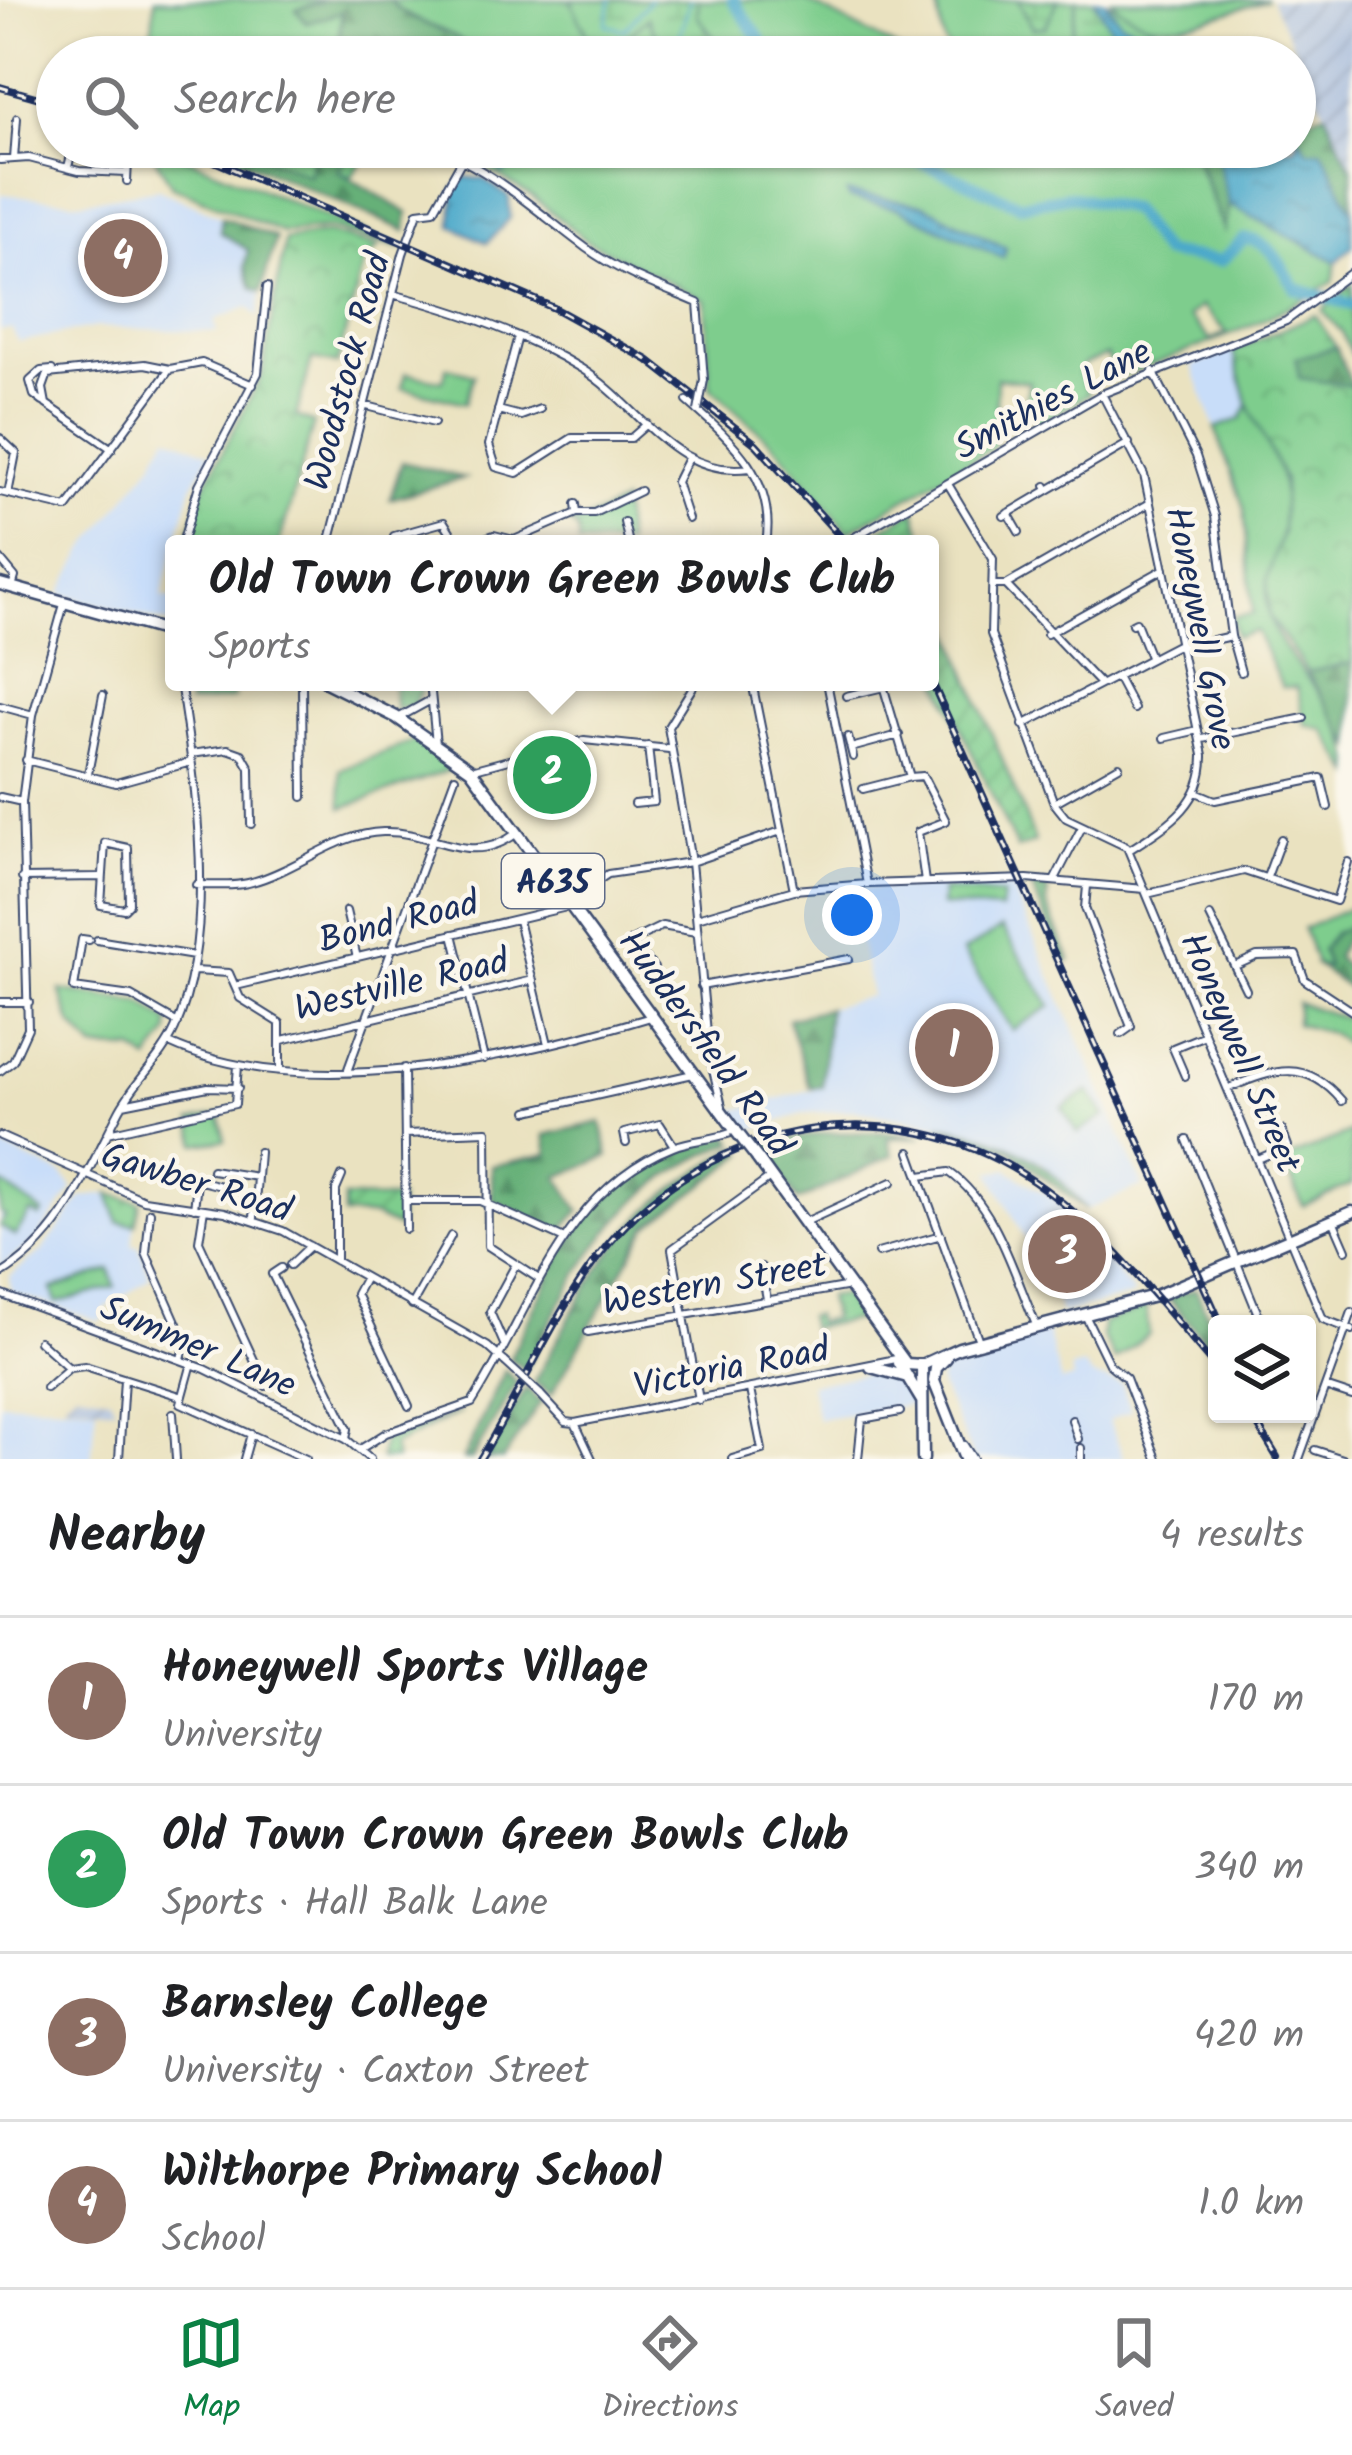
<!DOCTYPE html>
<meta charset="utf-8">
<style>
body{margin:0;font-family:Kalam,sans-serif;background:#f6f6f6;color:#202124}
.controls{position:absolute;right:36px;bottom:36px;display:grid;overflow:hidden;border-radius:12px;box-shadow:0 3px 9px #0004}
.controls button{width:108px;height:108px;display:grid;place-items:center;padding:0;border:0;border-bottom:3px solid #e0e0e0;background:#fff;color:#202124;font:60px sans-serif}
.you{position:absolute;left:852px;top:915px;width:42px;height:42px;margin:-30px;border:9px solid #fff;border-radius:50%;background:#1a73e8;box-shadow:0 0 0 18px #1a73e833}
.badge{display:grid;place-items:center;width:78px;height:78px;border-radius:50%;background:#0b8043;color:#fff;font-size:39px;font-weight:700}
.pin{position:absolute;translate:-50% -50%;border:6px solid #fff;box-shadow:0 3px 12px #0006}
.popup{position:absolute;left:165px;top:535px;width:774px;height:156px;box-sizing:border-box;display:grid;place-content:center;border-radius:12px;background:#fff;filter:drop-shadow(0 3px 9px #0005);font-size:39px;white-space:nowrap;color:#757577}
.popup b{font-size:45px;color:#202124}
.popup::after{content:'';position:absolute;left:50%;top:100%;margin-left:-24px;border:24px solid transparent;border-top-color:#fff}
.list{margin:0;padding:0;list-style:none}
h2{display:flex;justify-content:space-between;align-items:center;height:156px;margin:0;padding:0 48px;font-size:51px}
h2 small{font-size:39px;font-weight:400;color:#757577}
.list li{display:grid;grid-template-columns:78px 1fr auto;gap:36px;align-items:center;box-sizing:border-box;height:168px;padding:0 48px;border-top:3px solid #e0e0e0}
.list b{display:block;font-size:45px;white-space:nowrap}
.list p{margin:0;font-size:39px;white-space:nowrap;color:#757577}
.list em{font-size:39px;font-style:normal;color:#757577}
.icon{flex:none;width:66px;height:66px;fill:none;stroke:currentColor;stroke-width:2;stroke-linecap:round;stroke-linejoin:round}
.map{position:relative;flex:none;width:1352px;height:1459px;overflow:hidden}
.search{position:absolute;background:#fff;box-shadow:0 3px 9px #0004;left:36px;right:36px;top:36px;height:132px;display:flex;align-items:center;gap:30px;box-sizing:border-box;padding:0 42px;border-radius:66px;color:#757577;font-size:45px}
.sheet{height:828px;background:#fff}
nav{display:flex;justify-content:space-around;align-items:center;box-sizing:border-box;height:168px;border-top:3px solid #e0e0e0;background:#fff;font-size:33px;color:#757577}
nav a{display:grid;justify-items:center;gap:6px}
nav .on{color:#0b8043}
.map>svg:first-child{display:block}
.built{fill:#c8ddf9}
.industrial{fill:url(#industrial-furrows)}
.grass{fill:#7ecd8d;stroke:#4c7e76;stroke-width:3;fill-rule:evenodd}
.forest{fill:url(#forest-firs);stroke:#40706b;stroke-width:3}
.wetland{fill:url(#wetland-marsh);stroke:#4c7e76;stroke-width:3}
.cemetery{fill:url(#cemetery-stones);stroke:#4c7e76;stroke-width:3}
.park{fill:url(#park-crowns);stroke:#4c7e76;stroke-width:3}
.garden{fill:url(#garden-furrows);stroke:#4c7e76;stroke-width:3}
.water{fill:url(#water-ripples);stroke:#346c94;stroke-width:3}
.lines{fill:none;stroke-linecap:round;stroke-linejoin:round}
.stream{stroke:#4ca9ca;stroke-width:3}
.river{stroke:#4ca9ca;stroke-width:12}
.minor-casing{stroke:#3a4a6d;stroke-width:10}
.highway-casing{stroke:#3a4a6d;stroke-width:15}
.minor{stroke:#fff;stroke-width:6}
.highway{stroke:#fff;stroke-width:10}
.rail-casing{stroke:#1b2f5e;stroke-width:8}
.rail{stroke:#fbf7ec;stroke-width:3;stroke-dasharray:9;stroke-linecap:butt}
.minor-bridge-casing{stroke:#3a4a6d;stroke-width:10;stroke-linecap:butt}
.highway-bridge-casing{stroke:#3a4a6d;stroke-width:15;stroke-linecap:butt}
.minor-bridge{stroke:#fff;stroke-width:6}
.highway-bridge{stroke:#fff;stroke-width:10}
.labels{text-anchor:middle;stroke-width:9;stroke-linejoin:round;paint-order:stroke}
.shield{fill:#fbf7ec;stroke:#5e6b89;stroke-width:3}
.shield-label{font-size:33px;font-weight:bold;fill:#1b2f5e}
.street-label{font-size:36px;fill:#1b2f5e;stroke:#fbf7ec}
</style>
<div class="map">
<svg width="1352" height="1459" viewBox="0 0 1352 1459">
<defs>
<pattern id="industrial-furrows" width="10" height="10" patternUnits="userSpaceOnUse" patternTransform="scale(3)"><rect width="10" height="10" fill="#b6c6de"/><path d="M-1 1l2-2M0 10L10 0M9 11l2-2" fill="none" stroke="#9caac1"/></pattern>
<pattern id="forest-firs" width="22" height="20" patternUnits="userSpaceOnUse" patternTransform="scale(3)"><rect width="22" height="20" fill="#66b078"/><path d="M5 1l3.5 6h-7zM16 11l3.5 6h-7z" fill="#539066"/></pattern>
<pattern id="wetland-marsh" width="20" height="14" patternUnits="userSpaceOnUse" patternTransform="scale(3)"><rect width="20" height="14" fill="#7ecd8d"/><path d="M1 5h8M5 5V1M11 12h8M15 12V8" fill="none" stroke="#6cb07c"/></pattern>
<pattern id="cemetery-stones" width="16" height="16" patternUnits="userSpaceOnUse" patternTransform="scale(3)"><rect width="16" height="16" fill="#7ecd8d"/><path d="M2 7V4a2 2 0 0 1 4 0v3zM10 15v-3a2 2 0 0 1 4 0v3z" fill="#6cb07c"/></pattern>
<pattern id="park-crowns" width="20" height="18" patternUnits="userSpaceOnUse" patternTransform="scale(3)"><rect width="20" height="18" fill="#7ecd8d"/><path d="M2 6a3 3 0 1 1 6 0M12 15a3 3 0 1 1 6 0" fill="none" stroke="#6cb07c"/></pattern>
<pattern id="garden-furrows" width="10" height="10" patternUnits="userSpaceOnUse" patternTransform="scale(3)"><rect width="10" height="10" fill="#7ecd8d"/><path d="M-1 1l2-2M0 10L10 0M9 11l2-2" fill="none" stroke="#6cb07c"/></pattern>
<pattern id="water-ripples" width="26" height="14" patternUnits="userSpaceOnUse" patternTransform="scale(3)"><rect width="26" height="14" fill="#4ca9ca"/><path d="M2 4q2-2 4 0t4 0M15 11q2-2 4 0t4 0" fill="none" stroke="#3e8aa7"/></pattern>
</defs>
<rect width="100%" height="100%" fill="#fbf7ec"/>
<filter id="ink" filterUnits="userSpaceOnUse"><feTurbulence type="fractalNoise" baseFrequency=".00833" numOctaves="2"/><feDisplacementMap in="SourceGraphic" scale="24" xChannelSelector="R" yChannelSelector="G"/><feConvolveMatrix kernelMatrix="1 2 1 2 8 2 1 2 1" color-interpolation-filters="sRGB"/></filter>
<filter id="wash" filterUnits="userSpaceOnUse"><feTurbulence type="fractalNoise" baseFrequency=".004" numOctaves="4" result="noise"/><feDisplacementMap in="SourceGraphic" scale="48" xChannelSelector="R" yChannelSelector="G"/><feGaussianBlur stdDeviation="2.7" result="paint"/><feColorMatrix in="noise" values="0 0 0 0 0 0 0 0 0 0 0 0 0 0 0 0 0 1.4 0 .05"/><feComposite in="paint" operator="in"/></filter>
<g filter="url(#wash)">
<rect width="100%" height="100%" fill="#eae2c0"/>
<path class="built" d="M158,189L222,217L220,232L249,250L245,267L252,288L261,292L258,317L248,307L214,320L217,332L96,327L18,342L12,329L0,330V194L81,202Z
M1233,351L1248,405L1241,419L1215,428L1192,366Z
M167,435L210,453L191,489L166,579L162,597L174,599V625L60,594L85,549L152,464Z
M990,885L1012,888L1143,1186L1086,1210L1042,1162L971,1130L855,1110L805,1113L748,1131L732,1111L822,1087L828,1008L871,996L850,889Z
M0,1146L62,1174L73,1189L36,1240L0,1267Z
M1007,1169L1064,1206L1135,1295L1060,1314L1049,1272L1043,1273L990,1172Z
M109,1194L118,1222L135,1224L132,1245L139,1246L150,1278L105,1309L100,1322L11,1292L9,1277L42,1251L82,1197Z
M1047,1331L1061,1382L1073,1379L1071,1369L1084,1366L1093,1377L1122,1384L1131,1411L1109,1420L1124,1459H974L939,1383L944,1367Z
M871,1373L901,1380L916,1404L817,1419L810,1384Z
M0,1402L97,1407L91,1459H0Z"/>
<path class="industrial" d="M1271,0H1352V170L1325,112Z
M75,1391L110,1397L115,1408L63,1403Z"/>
<path class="grass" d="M155,0H326L297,11L307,23L342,11L337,57H149Z
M390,0H804L914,57H479C458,26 412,29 390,0Z
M936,0H1018L1033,28L1045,27L1058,0H1077L1068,57H953L944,42Z
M1112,0H1268C1222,12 1145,50 1112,0Z
M149,147H161L401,248L329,228L283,233L172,186Z
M238,147H314L309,175Z
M469,147H489L499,159L531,152L530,147H1191L1223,228L1229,204L1337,262L1333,281C1265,325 1192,350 1116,378L1107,355L1083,365L1079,374L1089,394L1038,424L1025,405L1029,382L997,378L995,446L848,532L779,449L710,387L705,300L587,241L533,197L465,155ZM923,205L1005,248L960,238L897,208ZM1201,306L1227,333L1210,340L1189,316Z
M1352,284V356L1341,331L1322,311Z
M447,367L474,375L465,403L402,388L406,373L443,381Z
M1248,405C1273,446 1292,485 1281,534C1276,561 1261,586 1269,615C1283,669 1352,704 1352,774L1324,730L1305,724L1297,687H1282L1256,631L1236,637L1232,617L1253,614L1244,508L1215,428L1241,419Z
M622,502L626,544H579L578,530L569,522H582Z
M186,682H229L234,698L189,704Z
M407,682H425L413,705L396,709L393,687Z
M416,740L449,761L450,770L342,808L340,770Z
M564,753L575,786L541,798L530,765Z
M942,890L1003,895L1001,910L941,906Z
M1352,907V926L1335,932L1327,968L1317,966L1303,929Z
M1002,928L1051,1006L1012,1030L963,952Z
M60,990L142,1003L169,1022V1033L149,1061L134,1050L94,1049L71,1023Z
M1297,1003L1352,1020V1048L1330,1033L1296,1024Z
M1089,1091L1105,1116L1078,1133L1062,1108Z
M220,1114L225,1140L197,1144L192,1121Z
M1352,1132V1184L1303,1206L1283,1160Z
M0,1182L43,1213L40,1217L31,1212L15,1236L0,1226L5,1216L0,1212Z
M110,1270L115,1287L56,1303L52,1289Z
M1146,1307L1149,1334L1115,1360L1102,1336L1103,1323Z
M461,1412L393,1446L396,1459H380L383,1440Z"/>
<path class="forest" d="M326,0H390C412,29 458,26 479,57H337L342,12L307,23L296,10Z
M1325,112L1352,170V211L1322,150L1308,151L1295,137V121Z
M212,147H238L309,175L314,147H347L338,171L408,213L406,231Z
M1206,147H1262L1219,160L1229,204L1224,230L1194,150Z
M222,217L276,238L261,292L252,288L245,266L248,250L220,232Z
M1336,347L1352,386L1299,378L1296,358Z
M402,462L464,478L390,499Z
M1352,663V746L1307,672Z
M1030,884L1048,885L1047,904L1070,960L1065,963Z
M1352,926L1336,957L1352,972V991L1317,966L1327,967L1322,950L1335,932Z
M828,1008L822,1087H810L788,1019Z
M601,1122L609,1156L558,1177L580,1211L560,1231L492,1200V1166L548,1154L545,1135Z
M939,1125C1003,1136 1047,1158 1086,1210L1010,1150Z
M887,1132L921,1137L888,1138L893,1155L798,1201L760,1145L824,1133Z
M731,1136L734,1142C616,1187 581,1265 525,1370L510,1358C566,1239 592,1170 731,1136Z
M738,1147L745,1154L648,1226L551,1395L534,1382C599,1266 617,1215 738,1147Z
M1196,1289L1217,1335V1355L1167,1297Z
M505,1370L517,1383L472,1459H463Z
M526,1388L541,1402L503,1459H486Z"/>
<path class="wetland" d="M570,0H699L697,16L729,57H680L654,32L648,18L623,40L588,37Z
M1018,0H1058L1045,27L1033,28Z
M1077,0H1095L1117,39L1120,21L1104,0L1156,29L1145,57H1068Z"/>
<path class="cemetery" d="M844,1295L858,1319L810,1328L807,1316L814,1315L816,1323L832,1319L827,1297Z"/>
<path class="park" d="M327,233L379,247L364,261L337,364L312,359L296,416L314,423L279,544H186L203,489L262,375L285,240Z
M1315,315L1336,347L1296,358L1299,378L1352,386V663L1307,672L1269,616L1267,579L1282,532L1284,480L1248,405L1233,351Z
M109,1194L140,1202L135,1224L118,1222Z"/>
<path class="garden" d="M347,147H373L351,177L338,171Z
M915,510L925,544H864L862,541Z
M930,562L962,660L1032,833L1035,842L1017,849L930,662Z
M344,1198L399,1199V1228L373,1216L344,1215Z"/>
<path class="water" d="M1095,0H1104L1120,21L1141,31L1133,48L1121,46Z
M1298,136L1308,151L1322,150L1352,211V246L1337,262L1229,204L1218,160L1262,147H1295Z
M489,147H530L531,152L522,164L502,173Z
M465,177L483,179L509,197L510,218L487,243L452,226L454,190Z
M847,193L923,205L1006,248L1003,258L897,208L849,198Z"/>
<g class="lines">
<path class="stream" d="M611,0L606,25L624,30L650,0
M689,57L679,40L690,0
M831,147H843"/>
<path class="river" d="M733,0L772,57
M886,147L1020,205L1070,196L1131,209L1163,253L1221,261L1244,239C1274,240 1281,268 1296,289L1352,305"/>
</g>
</g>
<g filter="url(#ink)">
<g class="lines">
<defs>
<path id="minor" d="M14,159L17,118
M0,160L29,158L79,171L127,173
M68,167L73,147
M127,181L128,162
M392,294C454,310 527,335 582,369C640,405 674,479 750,468
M517,340L489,445L496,467L517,473L572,438H631L647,424
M1153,371L1196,456L1215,516L1231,636L1182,647
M1102,394L1144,475L1203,755C1204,805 1166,826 1129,850
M687,401C730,439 777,478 766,544
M43,402L34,395L30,381L41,371L52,370
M363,405L434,423
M498,410L521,416L540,409
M0,438L16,453L8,494
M112,449L46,404L43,388L48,374L145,364L170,369
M688,458L676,482L688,519
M948,484L993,559L991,634L1054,803L1066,818L1127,847L1323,1319L1352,1330
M1046,486L1048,490L1129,443
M0,492L67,508L170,369L202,363L253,385
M576,504L577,513H594L640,491
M1008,513L1019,532
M1004,516L1048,490
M624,522L629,544
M858,535L1102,394L1286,321L1352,272
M394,536L444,522L458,544
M182,544L199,485L258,373L267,287
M329,544L403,254L418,212L434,210L462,160C509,184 545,218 586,248C620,273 660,287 698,303L704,380
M467,544L494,535L514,540L577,513
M0,559L15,577L12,587
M995,585H1006L1150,503
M1006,585L1100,684
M1132,624L1136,622L1150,657
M163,630L174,574
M1047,634L1164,569
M1231,636L1241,672
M1117,677L1134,709
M302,682L303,797
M430,682L436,744
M696,682L668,727L691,862L709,1054L722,1106
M752,682L794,890
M827,682L867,884
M882,682L910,777L923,776L946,821L918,832L925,882
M846,696L884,687
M0,706L33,715
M400,717L429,701
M1023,725L1181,643
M848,737L853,757
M1164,738L1198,730
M1202,739L1304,718
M851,748L899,735
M191,754L228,749L242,754L250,768L251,824
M26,760L116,783L191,762
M471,770L584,740L669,749
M88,774L103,695
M863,789L910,777
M1196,792L1215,800L1321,778L1328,807
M0,797L22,802
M1054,803L1119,766
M634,804L654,802L648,746
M105,843L128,848L129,904L124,909L101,905Z
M1267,877L1281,839
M22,878L100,877
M1054,881L1082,827
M196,885C215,885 235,887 252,882C297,870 337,833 383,832C434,830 469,869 517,833
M1087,886L1085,908L1131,1027L1121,1034
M1147,894L1244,871L1336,901L1348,862
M567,901L608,874L691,862L781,831
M346,911L357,958
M1210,916L1246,990
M697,918L794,890L867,884L1027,879L1145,889
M518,920L548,1044
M453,934L484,1059
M89,940L82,939L74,988L131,996L178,1023
M97,940L194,956
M1235,966L1257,956L1296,955L1305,980L1352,1011
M654,968L631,941L662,926L696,932
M194,971L229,973L240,998L280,1023V1070
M236,986L571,906
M701,986L849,959
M0,1002H29
M282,1040L533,980
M169,1043C303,1105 515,1058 651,1017
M404,1068L406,1229
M348,1069L455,777
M0,1071L13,1061L28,1028L22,802L33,715L64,604
M1185,1076L1173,1048L1205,1035
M1229,1088C1275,1069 1306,1058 1342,1101
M123,1104L208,1087L238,1088
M528,1111L693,1074
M108,1133L235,1104L238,1066
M405,1134L487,1131L488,1246L539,1279
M0,1136L144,1200L225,1212L283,1231L487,1346L505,1362
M1187,1140L1262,1324
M626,1143L624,1133L660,1124L674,1146
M910,1152L979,1341
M1258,1159L1288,1146L1282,1130
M212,1170L257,1177L254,1218
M177,1175L225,1187
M920,1176L949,1172C997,1206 1014,1275 1037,1327
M257,1177L259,1152
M406,1201H480L562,1238
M194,1208L197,1183
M204,1209L199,1241L266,1386
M150,1212L146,1253L185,1342L181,1359
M1333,1220L1346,1250
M803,1223L892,1182
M878,1253L941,1235
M336,1261V1190L342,1176
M290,1265L310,1246
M761,1267L767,1299
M281,1268L272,1274L348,1429L346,1439
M0,1275C60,1240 88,1171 118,1113C133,1083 161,1060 175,1029C218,931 196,785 180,682
M364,1279L356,1294L409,1406
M0,1294L205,1369L346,1439L370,1459
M412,1305L451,1236
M1085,1315L1109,1364L1126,1378L1157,1459
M588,1332L850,1286
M39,1341L69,1368
M504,1344L490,1312L516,1264
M192,1363L181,1403L306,1459
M1325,1387L1352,1396
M46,1388L69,1368L85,1366L180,1396
M540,1394L566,1422L575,1423L592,1459
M699,1400L672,1249L770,1178
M173,1413L176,1459
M1072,1420L1078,1439
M575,1423L896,1359
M964,1445L973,1459
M362,1448L386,1433L472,1403C531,1312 561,1191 673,1147C693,1139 716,1140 736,1131
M1315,1450L1343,1459
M119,1459L124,1379
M244,1459L251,1434
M732,1459L762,1450L750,1390
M858,1459L862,1419L900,1412
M1081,1459V1448
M1299,1459L1352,1312"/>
<path id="highway" d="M0,584L174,633
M326,682L396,717L471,770L736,1131
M757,1158L906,1364
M946,1358L936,1368L934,1381L965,1459
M899,1363L922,1401
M906,1364L922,1365L959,1348L1158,1295L1352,1212
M922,1365L923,1459
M871,1367L904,1376"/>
</defs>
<use href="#minor" class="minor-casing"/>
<use href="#highway" class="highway-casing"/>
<use href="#minor" class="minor"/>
<use href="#highway" class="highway"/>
<defs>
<path id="rail" d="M0,87L57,103
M182,147L554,308L648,360L756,444L847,544
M930,678L1221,1324
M1251,1414L1277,1457
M480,1459C526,1385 559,1298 618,1233C721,1119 893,1091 1024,1175C1099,1222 1160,1303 1217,1369"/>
</defs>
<use href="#rail" class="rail-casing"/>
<use href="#rail" class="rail"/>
<defs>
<path id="minor-bridge" d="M698,411L704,380
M843,544L858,535
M505,1362L540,1394"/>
<path id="highway-bridge" d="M736,1131L757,1158"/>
</defs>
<use href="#minor-bridge" class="minor-bridge-casing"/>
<use href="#highway-bridge" class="highway-bridge-casing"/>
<use href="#minor-bridge" class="minor-bridge"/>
<use href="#highway-bridge" class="highway-bridge"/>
</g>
</g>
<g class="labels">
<rect class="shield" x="502" y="854" width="102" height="54" rx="9"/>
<g class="shield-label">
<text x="553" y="893">A635</text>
</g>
<g class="street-label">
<text transform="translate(346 371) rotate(-75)" y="13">Woodstock Road</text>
<text transform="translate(1052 398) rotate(-28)" y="13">Smithies Lane</text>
<text transform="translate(1202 628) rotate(79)" y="13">Honeywell Grove</text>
<text transform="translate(398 920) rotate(-14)" y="13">Bond Road</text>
<text transform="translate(401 983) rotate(-13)" y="13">Westville Road</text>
<text transform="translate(707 1042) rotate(54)" y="13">Huddersfield Road</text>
<text transform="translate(1242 1052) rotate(67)" y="13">Honeywell Street</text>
<text transform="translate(197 1181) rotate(17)" y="13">Gawber Road</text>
<text transform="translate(714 1282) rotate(-10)" y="13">Western Street</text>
<text transform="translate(199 1345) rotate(23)" y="13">Summer Lane</text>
<text transform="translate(731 1366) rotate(-11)" y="13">Victoria Road</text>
</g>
</g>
</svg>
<div class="controls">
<button><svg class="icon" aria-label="layers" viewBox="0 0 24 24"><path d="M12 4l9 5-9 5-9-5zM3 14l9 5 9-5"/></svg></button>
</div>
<div class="you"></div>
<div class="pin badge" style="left:954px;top:1048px;background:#8d6e63">1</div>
<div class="pin badge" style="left:552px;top:775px;background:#2e9e5b">2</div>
<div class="popup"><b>Old Town Crown Green Bowls Club</b>Sports</div>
<div class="pin badge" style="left:1067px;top:1254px;background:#8d6e63">3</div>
<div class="pin badge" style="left:123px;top:258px;background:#8d6e63">4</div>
<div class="search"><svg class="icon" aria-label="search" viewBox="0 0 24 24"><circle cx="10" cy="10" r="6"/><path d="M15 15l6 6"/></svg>Search here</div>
</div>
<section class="sheet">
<h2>Nearby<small>4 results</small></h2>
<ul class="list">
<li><span class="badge" style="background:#8d6e63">1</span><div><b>Honeywell Sports Village</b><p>University</p></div><em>170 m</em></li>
<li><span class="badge" style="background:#2e9e5b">2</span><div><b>Old Town Crown Green Bowls Club</b><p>Sports · Hall Balk Lane</p></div><em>340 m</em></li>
<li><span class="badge" style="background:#8d6e63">3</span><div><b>Barnsley College</b><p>University · Caxton Street</p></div><em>420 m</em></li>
<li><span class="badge" style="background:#8d6e63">4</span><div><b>Wilthorpe Primary School</b><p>School</p></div><em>1.0 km</em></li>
</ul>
</section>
<nav>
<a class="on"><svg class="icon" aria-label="map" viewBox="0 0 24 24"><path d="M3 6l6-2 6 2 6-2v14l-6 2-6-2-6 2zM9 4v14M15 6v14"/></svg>Map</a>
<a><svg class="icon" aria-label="directions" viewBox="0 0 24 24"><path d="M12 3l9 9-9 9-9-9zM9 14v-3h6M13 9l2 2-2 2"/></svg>Directions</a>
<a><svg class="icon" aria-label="saved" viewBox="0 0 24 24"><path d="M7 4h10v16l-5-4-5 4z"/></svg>Saved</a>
</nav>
